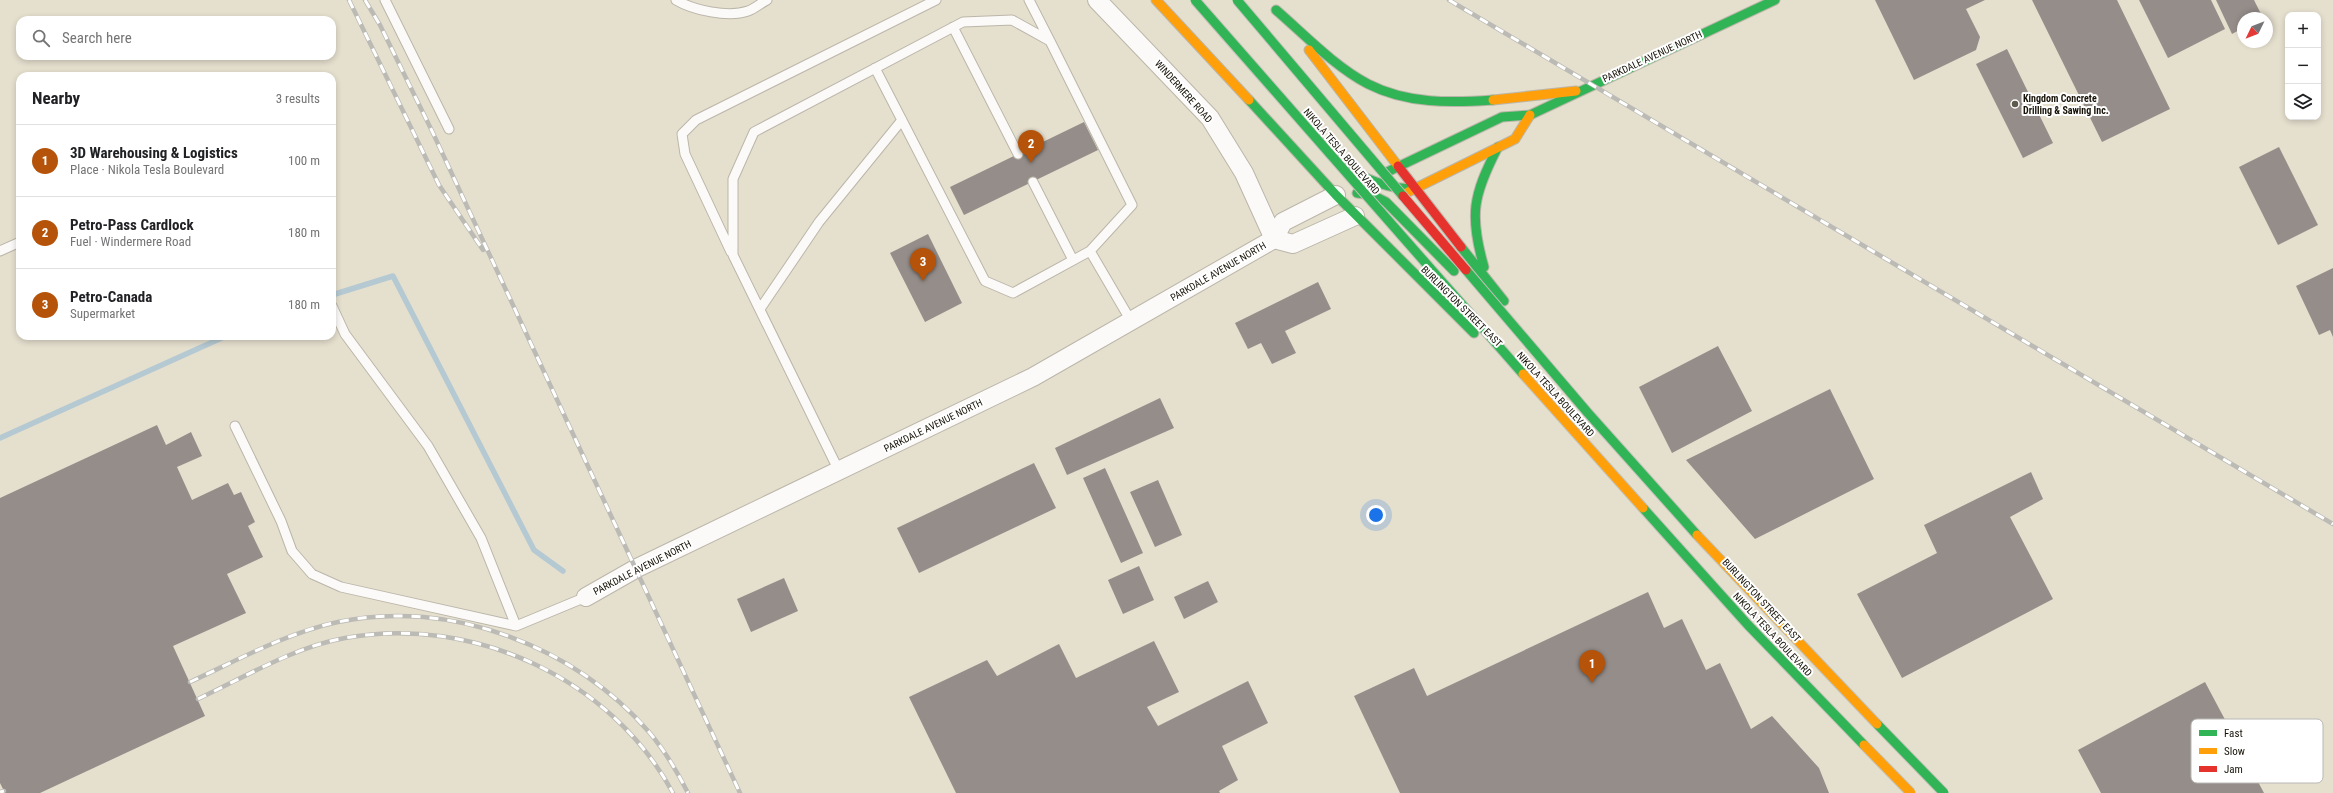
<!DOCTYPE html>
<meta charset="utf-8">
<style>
body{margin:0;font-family:"Roboto Condensed",sans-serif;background:#f6f6f6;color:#202124}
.controls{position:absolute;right:12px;top:12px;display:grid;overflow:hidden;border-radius:8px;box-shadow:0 2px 6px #0003}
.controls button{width:36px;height:36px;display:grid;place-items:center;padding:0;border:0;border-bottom:1px solid #e0e0e0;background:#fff;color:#202124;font:20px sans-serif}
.compass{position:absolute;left:2237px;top:12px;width:36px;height:36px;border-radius:50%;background:#fff;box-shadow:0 2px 6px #0003;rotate:227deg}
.you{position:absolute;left:1376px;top:515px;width:14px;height:14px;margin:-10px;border:3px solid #fff;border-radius:50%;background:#1a73e8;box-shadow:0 0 0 6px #1a73e833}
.badge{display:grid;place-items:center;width:26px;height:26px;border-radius:50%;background:#b45309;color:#fff;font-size:13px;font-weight:700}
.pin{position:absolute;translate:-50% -33px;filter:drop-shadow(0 1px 2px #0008)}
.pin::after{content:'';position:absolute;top:21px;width:14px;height:12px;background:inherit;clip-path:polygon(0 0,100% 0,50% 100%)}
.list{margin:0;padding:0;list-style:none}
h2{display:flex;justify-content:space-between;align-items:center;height:52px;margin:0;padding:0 16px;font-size:17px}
h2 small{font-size:13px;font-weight:400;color:#757577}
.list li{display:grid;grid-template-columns:26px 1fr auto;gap:12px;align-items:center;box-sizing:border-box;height:72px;padding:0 16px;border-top:1px solid #e0e0e0}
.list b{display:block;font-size:15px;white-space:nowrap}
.list p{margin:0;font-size:13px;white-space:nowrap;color:#757577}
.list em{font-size:13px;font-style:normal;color:#757577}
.icon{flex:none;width:22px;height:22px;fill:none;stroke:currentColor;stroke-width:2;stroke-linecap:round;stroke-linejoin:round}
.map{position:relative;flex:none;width:2333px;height:793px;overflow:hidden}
.search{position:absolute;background:#fff;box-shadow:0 2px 6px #0003;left:16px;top:16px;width:320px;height:44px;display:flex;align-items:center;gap:10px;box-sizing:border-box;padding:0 14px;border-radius:12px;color:#757577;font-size:15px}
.panel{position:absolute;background:#fff;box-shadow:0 2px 6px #0003;left:16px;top:72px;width:320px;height:268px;border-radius:12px}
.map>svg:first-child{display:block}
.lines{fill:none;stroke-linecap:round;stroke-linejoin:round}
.stream{stroke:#b5c9d2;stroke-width:5.5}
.building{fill:#958d89}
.lane-casing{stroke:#bbb6a9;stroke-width:11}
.street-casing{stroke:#bbb6a9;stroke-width:20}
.fast-casing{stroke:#bbb6a9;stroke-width:11}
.slow-casing{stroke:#bbb6a9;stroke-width:11}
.jam-casing{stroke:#bbb6a9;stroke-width:11}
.lane{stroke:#fbfaf8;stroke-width:9}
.street{stroke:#fbfaf8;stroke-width:18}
.fast{stroke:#30b455;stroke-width:9}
.slow{stroke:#ff9f0a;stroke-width:9}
.jam{stroke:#e5322d;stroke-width:9}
.rail-casing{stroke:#bbbab5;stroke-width:4.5}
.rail{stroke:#fff;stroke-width:3;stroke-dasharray:9;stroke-linecap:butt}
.fast-bridge-casing{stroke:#c2c0b7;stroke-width:11;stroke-linecap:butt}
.slow-bridge-casing{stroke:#c2c0b7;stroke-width:11;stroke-linecap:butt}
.jam-bridge-casing{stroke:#c2c0b7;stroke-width:11;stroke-linecap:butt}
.fast-bridge{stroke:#30b455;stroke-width:9}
.slow-bridge{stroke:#ff9f0a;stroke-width:9}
.jam-bridge{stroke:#e5322d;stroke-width:9}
.poi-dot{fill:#5e5a4d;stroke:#fff;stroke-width:1.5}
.labels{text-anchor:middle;stroke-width:4;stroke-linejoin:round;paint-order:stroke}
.street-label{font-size:10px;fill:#161207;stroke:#fff}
.poi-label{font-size:10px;font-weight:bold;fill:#161207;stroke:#fff;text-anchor:start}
.key{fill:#fff;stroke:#b9b8b5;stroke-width:1}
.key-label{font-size:11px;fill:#161207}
</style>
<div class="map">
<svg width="2333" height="793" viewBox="0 0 2333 793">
<rect width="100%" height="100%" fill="#e5dfce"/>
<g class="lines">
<path class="stream" d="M332,295L393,276L534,550L563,571
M0,438L226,336"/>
</g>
<path class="building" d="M1875,0H1985L1966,9L1980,37L1976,50L1914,80Z
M2032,0H2117L2170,109L2102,142Z
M2139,0H2211L2225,29L2168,58Z
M2216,0H2254L2263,18H2243V28L2232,34Z
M2007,49L2053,143L2023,158L1976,64Z
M1084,122L1098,150L964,215L950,187Z
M2279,147L2318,225L2278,245L2239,167Z
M928,234L962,303L925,322L890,253Z
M2333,268V337L2330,330L2319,335L2296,286Z
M1318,282L1331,309L1285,331L1296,353L1272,364L1261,343L1248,349L1235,323Z
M1718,346L1752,411L1672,453L1639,387Z
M1830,389L1874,479L1755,539L1686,460Z
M1160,398L1174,428L1067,475L1055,448Z
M157,425L166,445L191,432L202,456L177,467L192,500L228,483L234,495L241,492L255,522L248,526L263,557L227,574L246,613L173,646L205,716L40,793H5L0,783V498Z
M1034,463L1056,508L919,573L897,528Z
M1105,468L1143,553L1121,563L1083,478Z
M2031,472L2043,499L2010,517L2053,599L1902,678L1857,594L1937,553L1924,525Z
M1158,480L1182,535L1155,547L1130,492Z
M1139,566L1154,600L1123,614L1108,580Z
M784,578L798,611L751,632L737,599Z
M1208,581L1218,602L1184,619L1174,597Z
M1648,592L1664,628L1682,619L1706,670L1720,663L1751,729L1772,716L1819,768L1829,793H1400L1354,696L1414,668L1427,696Z
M1154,641L1179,692L1147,707L1158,726L1248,681L1268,723L1222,746L1238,780L1219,791L1220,793H956L909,697L987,660L997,676L1059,644L1076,678Z
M2205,682L2264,793H2101L2078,750Z"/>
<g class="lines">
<defs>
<path id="lane" d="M385,0L449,129
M676,0C693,10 728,18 748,11C754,9 761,3 767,0
M1029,0L1050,41
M953,27L1018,154
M875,68L985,281L1013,293L1090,251
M1033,182L1073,260
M0,251L20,242
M731,252L685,154L682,134L696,120L936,0
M332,306L345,334L428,446L481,538L516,626
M760,309L819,222L902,120
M235,426L281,521L292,551L312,574L341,587L516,626L586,597
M839,471L733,255V179L754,132L963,22L1012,20L1050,41L1132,205L1090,251L1131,321"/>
<path id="street" d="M1097,0L1210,118L1244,173L1274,239
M1274,239L1293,244L1355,216
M586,597L637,568L1033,377L1274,239L1283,222L1336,195"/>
<path id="fast" d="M1276,10C1305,35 1334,66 1368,84C1407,104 1451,103 1493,100
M1249,100L1336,195
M1342,165C1365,179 1387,189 1415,189
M1385,173L1502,117L1530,115L1775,0
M1357,193L1372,195L1386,202L1454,271
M1336,195L1474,333
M1461,247L1504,301
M1484,267C1469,215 1473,195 1498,147"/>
<path id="slow" d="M1156,0L1249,100
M1309,50L1398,166
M1493,100L1576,91
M1402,195L1515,139L1530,115"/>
<path id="jam" d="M1398,166L1461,247"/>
</defs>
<use href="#lane" class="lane-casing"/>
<use href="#street" class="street-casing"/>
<use href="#fast" class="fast-casing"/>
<use href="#slow" class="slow-casing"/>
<use href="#jam" class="jam-casing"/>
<use href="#lane" class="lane"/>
<use href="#street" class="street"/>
<use href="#fast" class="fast"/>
<use href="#slow" class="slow"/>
<use href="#jam" class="jam"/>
<defs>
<path id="rail" d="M349,0L439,185L483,250
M365,0L380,25L432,131L740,793
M1449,0L2333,524
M190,682C238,660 286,633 338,622C450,598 576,647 649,732C665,751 677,771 688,793
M198,699C245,677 294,647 345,638C473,615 611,678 673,793
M0,792L4,791"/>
</defs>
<use href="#rail" class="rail-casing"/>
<use href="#rail" class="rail"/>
<defs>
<path id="fast-bridge" d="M1195,0L1523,374
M1237,0L1403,196
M1466,270L1588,413L1697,535
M1643,508L1748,625L1864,745
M1877,724L1944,793"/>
<path id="slow-bridge" d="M1523,374L1643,508
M1697,535L1877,724
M1864,745L1911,793"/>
<path id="jam-bridge" d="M1403,196L1466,270"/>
</defs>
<use href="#fast-bridge" class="fast-bridge-casing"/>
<use href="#slow-bridge" class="slow-bridge-casing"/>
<use href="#jam-bridge" class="jam-bridge-casing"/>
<use href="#fast-bridge" class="fast-bridge"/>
<use href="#slow-bridge" class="slow-bridge"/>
<use href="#jam-bridge" class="jam-bridge"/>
</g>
<circle class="poi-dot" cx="2015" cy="104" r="4"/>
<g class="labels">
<g class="street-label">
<text transform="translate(1652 56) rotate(-25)" y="4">PARKDALE AVENUE NORTH</text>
<text transform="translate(1184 91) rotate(48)" y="4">WINDERMERE ROAD</text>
<text transform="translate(1342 151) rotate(49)" y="4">NIKOLA TESLA BOULEVARD</text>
<text transform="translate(1218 271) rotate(-30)" y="4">PARKDALE AVENUE NORTH</text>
<text transform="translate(1462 306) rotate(45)" y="4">BURLINGTON STREET EAST</text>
<text transform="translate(1556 394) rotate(48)" y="4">NIKOLA TESLA BOULEVARD</text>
<text transform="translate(933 425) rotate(-26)" y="4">PARKDALE AVENUE NORTH</text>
<text transform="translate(642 567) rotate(-27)" y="4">PARKDALE AVENUE NORTH</text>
<text transform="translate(1762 600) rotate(47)" y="4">BURLINGTON STREET EAST</text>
<text transform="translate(1773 634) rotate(47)" y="4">NIKOLA TESLA BOULEVARD</text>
</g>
<g class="poi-label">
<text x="2023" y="102">Kingdom Concrete<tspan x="2023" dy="12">Drilling &amp; Sawing Inc.</tspan></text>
</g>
</g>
<rect x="2191" y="719" width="132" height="64" rx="6" class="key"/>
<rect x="2199" y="730" width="18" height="6" fill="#30b455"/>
<rect x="2199" y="748" width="18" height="6" fill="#ff9f0a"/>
<rect x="2199" y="766" width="18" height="6" fill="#e5322d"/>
<g class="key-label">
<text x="2224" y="737">Fast</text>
<text x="2224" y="755">Slow</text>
<text x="2224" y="773">Jam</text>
</g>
</svg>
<div class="controls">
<button>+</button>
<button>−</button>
<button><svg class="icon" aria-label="layers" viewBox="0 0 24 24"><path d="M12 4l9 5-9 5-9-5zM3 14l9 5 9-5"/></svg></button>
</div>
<svg class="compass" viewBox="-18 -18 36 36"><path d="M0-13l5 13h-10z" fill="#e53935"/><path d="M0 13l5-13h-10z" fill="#757577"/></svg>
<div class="you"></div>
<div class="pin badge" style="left:1592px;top:683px">1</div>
<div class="pin badge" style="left:1031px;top:163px">2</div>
<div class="pin badge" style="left:923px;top:281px">3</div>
<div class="search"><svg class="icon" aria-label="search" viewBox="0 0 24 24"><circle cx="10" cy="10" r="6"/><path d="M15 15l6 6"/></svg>Search here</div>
<section class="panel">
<h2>Nearby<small>3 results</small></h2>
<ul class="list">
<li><span class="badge">1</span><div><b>3D Warehousing &amp; Logistics</b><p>Place · Nikola Tesla Boulevard</p></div><em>100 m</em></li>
<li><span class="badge">2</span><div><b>Petro-Pass Cardlock</b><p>Fuel · Windermere Road</p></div><em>180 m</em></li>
<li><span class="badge">3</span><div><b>Petro-Canada</b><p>Supermarket</p></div><em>180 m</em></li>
</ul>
</section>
</div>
